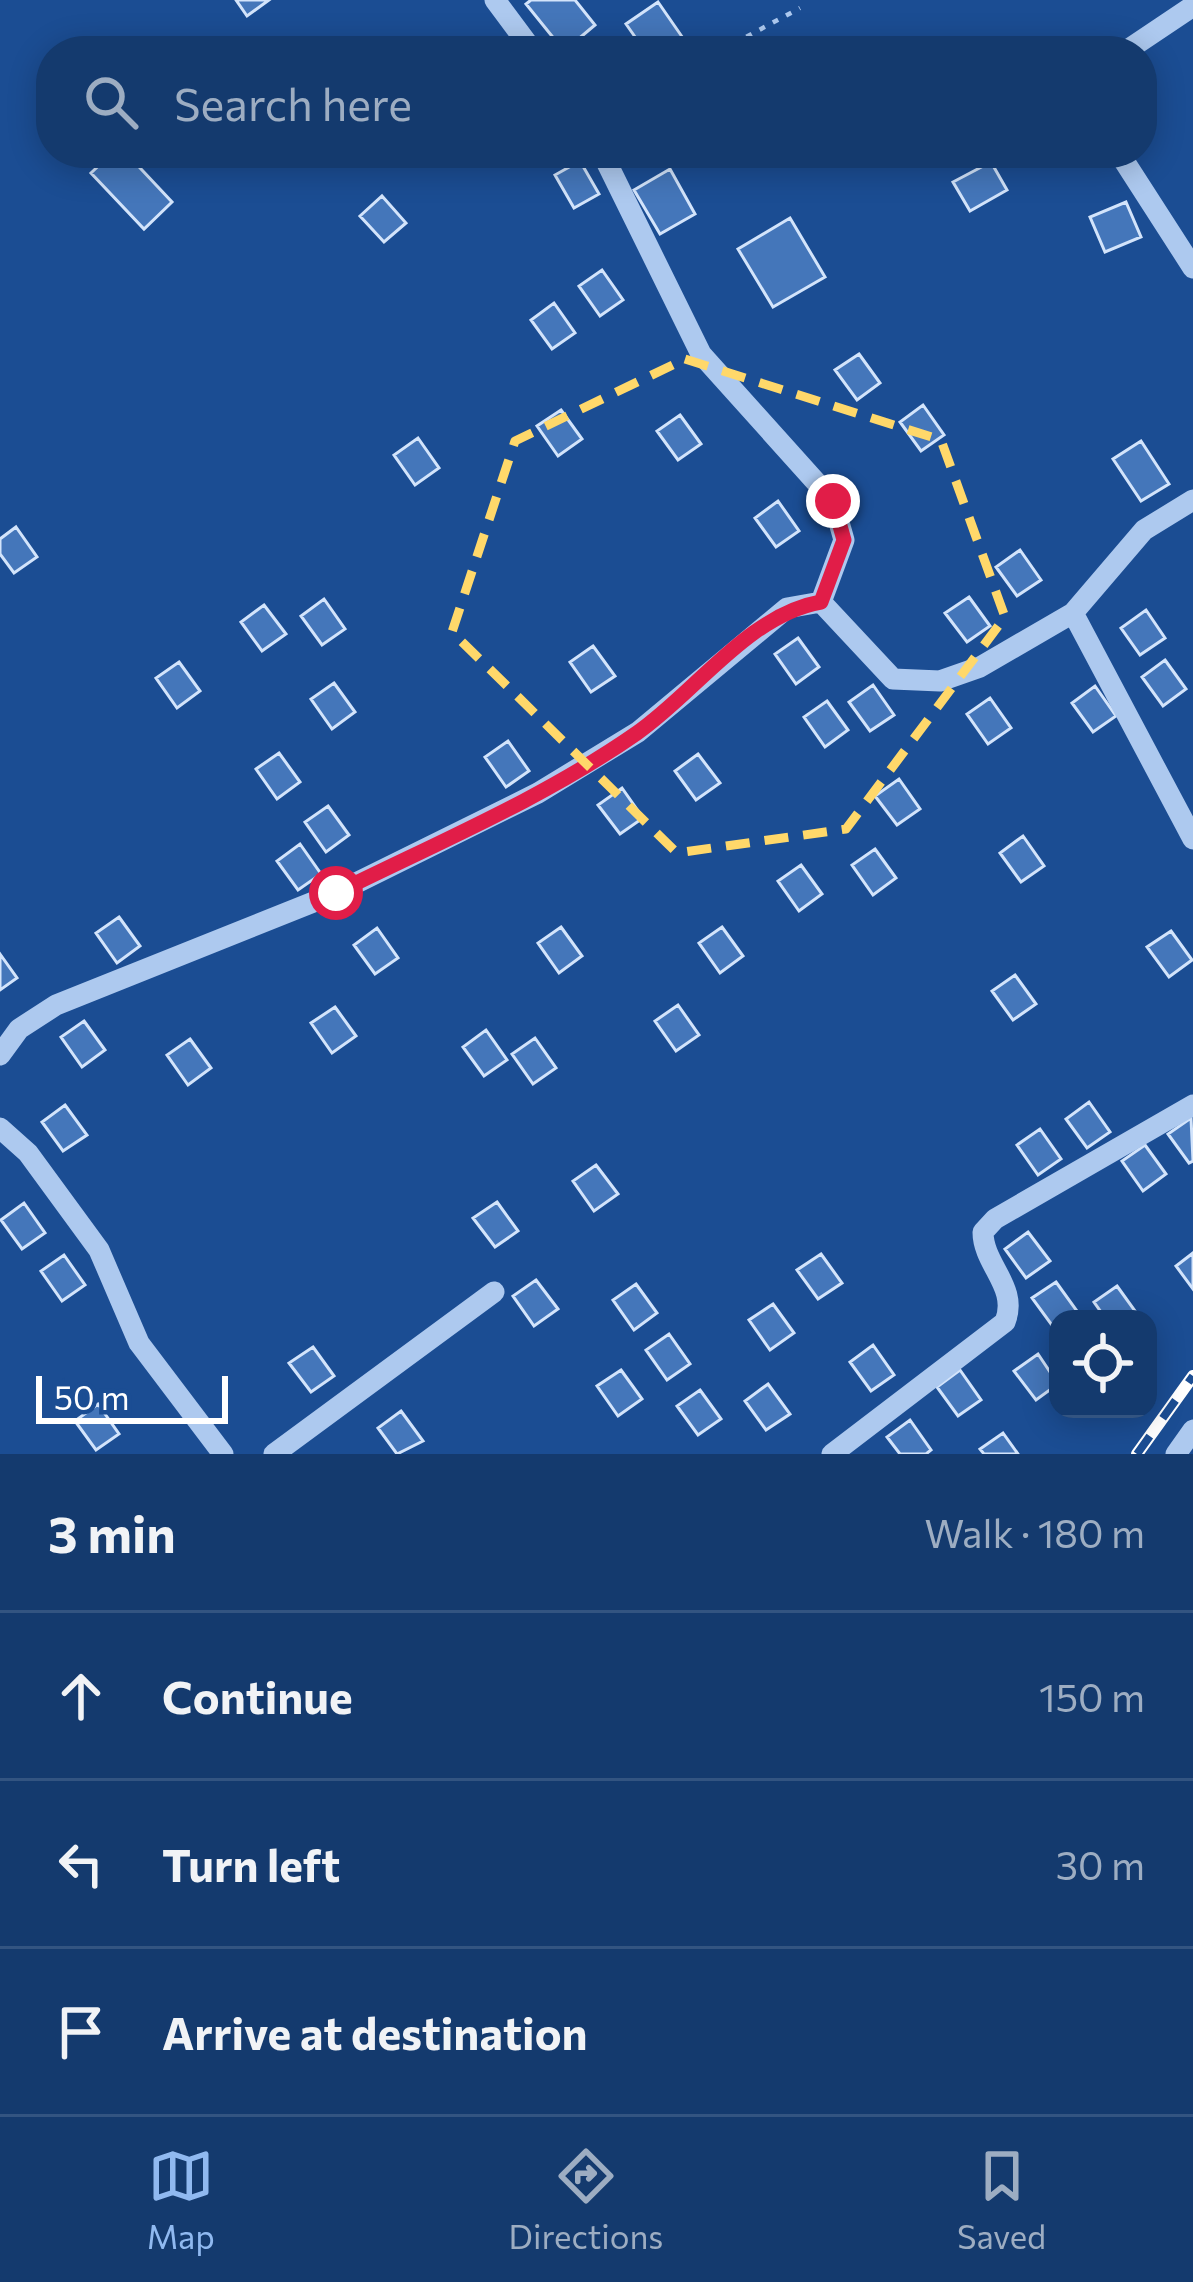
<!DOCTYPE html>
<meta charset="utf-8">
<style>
body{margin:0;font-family:Commissioner,sans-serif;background:#214576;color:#f1f3f6}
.controls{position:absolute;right:36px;bottom:36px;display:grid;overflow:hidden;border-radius:24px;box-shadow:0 6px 30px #0003}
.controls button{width:108px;height:108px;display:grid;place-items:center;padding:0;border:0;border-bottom:3px solid #335481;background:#143a6e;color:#f1f3f6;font:60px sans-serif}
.scale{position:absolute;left:36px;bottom:30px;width:192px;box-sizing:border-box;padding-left:12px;border:6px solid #fff;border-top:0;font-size:33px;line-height:42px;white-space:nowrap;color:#fff;-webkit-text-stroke:9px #1b4d93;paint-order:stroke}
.stop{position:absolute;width:36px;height:36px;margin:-27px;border:9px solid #e11d48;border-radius:50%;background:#fff}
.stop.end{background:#e11d48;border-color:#fff;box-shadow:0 3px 12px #0008}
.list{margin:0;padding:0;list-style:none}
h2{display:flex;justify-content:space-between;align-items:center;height:156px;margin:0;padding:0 48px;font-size:51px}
h2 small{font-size:39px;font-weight:400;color:#9dadc2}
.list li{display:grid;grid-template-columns:78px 1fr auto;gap:36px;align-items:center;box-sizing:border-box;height:168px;padding:0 48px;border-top:3px solid #335481}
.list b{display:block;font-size:45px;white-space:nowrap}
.list em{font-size:39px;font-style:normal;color:#9dadc2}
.icon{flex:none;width:66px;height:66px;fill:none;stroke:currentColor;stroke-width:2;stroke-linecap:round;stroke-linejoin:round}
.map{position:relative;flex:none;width:1193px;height:1454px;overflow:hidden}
.search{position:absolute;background:#143a6e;box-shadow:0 6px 30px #0003;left:36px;right:36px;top:36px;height:132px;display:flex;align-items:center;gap:30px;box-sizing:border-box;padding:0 42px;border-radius:48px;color:#9dadc2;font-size:45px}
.sheet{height:660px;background:#143a6e}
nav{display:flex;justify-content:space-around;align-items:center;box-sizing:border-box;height:168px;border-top:3px solid #335481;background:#143a6e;font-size:33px;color:#9dadc2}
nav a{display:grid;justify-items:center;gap:6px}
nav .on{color:#90b9f0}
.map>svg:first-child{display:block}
.building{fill:#4476ba;stroke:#d3e4fb;stroke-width:3}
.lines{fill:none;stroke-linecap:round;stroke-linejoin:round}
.path{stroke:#adc9ef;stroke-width:4.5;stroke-dasharray:6 9;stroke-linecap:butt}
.minor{stroke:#adc9ef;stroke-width:21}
.rail-casing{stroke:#fff;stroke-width:12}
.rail{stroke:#1b4d93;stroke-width:8;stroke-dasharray:22;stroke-linecap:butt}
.route{stroke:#e11d48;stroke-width:15}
.marked{fill:none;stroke:#ffd86a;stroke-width:9;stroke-dasharray:24 15;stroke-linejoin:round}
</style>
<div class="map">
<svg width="1193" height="1454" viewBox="0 0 1193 1454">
<rect width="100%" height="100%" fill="#1b4d93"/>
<path class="building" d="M236,0H269L247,16Z
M531,0H575L595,25L564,51L526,4Z
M658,2L685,41L670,51H645L626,24Z
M112,153H126L172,202L144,229L91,173Z
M580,161L599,194L574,208L555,175Z
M991,162L1007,190L970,211L953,182Z
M670,169L695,214L660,234L634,190Z
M382,196L406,223L384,242L360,216Z
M1126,202L1141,237L1105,252L1090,217Z
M790,218L825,277L773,307L738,249Z
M602,270L623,300L600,316L579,286Z
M554,303L575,333L552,349L531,320Z
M859,354L880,383L857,400L835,370Z
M923,405L944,435L921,451L900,422Z
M561,410L582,439L558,456L537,426Z
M680,415L701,444L678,460L657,431Z
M418,438L439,468L415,485L394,455Z
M1141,441L1169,484L1141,501L1113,459Z
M778,501L799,531L776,547L755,518Z
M16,527L37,557L14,573L0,554V539Z
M1020,550L1041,580L1017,596L996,567Z
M969,597L990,626L967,642L945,613Z
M324,599L345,629L322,645L301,616Z
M264,605L286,634L262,651L241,622Z
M1146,610L1165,638L1140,655L1121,628Z
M798,638L819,667L796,684L775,654Z
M593,646L615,676L591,692L570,662Z
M1165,660L1186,689L1163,706L1142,677Z
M179,662L200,691L177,708L156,678Z
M334,683L355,712L332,729L311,699Z
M873,685L894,715L870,731L849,702Z
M1095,686L1116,716L1093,732L1072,703Z
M990,698L1011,728L988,744L967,714Z
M827,701L848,730L825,747L804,717Z
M508,741L529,771L506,787L485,757Z
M279,753L300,782L277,799L256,769Z
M698,754L720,783L696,800L675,771Z
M899,779L920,809L897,825L875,796Z
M622,788L643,818L620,834L598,805Z
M328,806L349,835L326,852L305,822Z
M1023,836L1044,866L1021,882L1000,853Z
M300,844L321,874L298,890L277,861Z
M875,849L896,878L873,895L852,865Z
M801,865L822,894L799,911L778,881Z
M119,917L140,946L117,963L96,933Z
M561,927L582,956L559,973L538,943Z
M722,927L743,956L720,973L699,943Z
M377,928L398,958L375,974L354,945Z
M1171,931L1192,960L1169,977L1147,947Z
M0,954L17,978L0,990Z
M1015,975L1036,1004L1013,1020L992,991Z
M678,1005L699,1035L676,1051L655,1021Z
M335,1007L356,1036L332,1053L311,1023Z
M84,1021L105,1050L82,1067L61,1037Z
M486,1030L507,1060L484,1076L463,1047Z
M535,1038L556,1068L533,1084L512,1054Z
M190,1039L211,1068L188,1085L167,1055Z
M1089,1102L1110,1132L1087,1148L1066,1119Z
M65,1105L87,1135L63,1151L42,1122Z
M1191,1118L1193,1161L1189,1163L1168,1134Z
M1040,1129L1061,1159L1038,1175L1017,1145Z
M1145,1145L1166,1174L1143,1191L1122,1161Z
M596,1165L618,1194L594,1211L573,1181Z
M497,1202L518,1231L495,1247L473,1218Z
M24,1203L45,1233L22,1249L1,1220Z
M1028,1232L1050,1261L1026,1278L1005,1249Z
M1193,1253V1289L1176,1266Z
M821,1254L842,1283L818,1299L797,1270Z
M64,1255L85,1285L62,1301L41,1271Z
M536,1280L558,1309L534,1326L513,1296Z
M1056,1282L1077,1311L1058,1319L1054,1328L1032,1298Z
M636,1284L657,1313L634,1330L613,1300Z
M1117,1286L1138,1315L1132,1319H1106L1094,1302Z
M773,1304L794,1333L770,1350L749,1320Z
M669,1334L690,1364L667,1380L646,1350Z
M873,1345L894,1375L871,1391L850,1362Z
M313,1347L334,1376L311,1392L289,1363Z
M1038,1354L1058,1384L1036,1400L1014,1371Z
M621,1370L642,1399L618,1416L597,1386Z
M960,1370L981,1400L958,1416L937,1387Z
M768,1384L790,1414L766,1430L745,1401Z
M700,1390L721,1419L698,1435L677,1406Z
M98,1404L119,1434L96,1450L75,1421Z
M401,1411L423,1441L397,1454L378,1428Z
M910,1420L931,1450L926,1454H900L887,1437Z
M1003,1433L1018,1454H984L980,1449Z"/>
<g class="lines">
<path class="path" d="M720,51L800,8"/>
<path class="minor" d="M495,0L533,51
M1126,51L1193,6
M602,153L701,354L833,501L844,540L821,602
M1119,153L1193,268
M1073,613L1193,839
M0,1055L19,1029L56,1005L336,893L538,793L638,732L787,608L821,602L893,679L940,681L980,667L1073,613L1144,530L1193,500
M0,1128L28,1153L99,1250L139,1343L223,1454
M274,1454L494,1292
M832,1454L1005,1322C1019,1287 983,1265 983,1232L995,1219L1193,1105
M1176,1454L1193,1430"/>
<defs>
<path id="rail" d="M1137,1454L1193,1376"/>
</defs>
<use href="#rail" class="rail-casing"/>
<use href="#rail" class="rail"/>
</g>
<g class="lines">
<path class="route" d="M336,893C437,843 544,798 637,733C696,692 748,615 821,602L844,540L833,501"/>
</g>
<path class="marked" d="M685,359L941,440L1005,617L846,829L677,853L452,632L515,441Z"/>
</svg>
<div class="controls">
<button><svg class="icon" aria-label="locate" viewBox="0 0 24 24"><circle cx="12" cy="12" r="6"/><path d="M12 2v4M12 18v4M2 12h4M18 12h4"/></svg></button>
</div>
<div class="scale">50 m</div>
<div class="stop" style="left:336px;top:893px"></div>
<div class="stop end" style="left:833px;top:501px"></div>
<div class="search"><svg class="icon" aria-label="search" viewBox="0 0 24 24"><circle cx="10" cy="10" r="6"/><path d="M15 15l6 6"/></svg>Search here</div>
</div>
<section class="sheet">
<h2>3 min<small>Walk · 180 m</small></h2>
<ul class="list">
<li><svg class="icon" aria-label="ahead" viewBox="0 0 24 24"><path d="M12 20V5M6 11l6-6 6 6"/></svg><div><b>Continue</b></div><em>150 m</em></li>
<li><svg class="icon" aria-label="left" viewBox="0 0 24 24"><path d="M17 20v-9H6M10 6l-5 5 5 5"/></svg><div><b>Turn left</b></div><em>30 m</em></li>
<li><svg class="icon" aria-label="arrive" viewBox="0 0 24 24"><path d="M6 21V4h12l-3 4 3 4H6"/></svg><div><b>Arrive at destination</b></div></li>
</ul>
</section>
<nav>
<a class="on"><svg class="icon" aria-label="map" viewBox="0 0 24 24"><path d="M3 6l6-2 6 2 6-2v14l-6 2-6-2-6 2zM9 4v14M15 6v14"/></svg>Map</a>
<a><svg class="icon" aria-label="directions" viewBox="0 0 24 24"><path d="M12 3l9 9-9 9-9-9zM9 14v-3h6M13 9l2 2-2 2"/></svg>Directions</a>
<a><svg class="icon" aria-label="saved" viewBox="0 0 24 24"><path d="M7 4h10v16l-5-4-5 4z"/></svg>Saved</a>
</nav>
